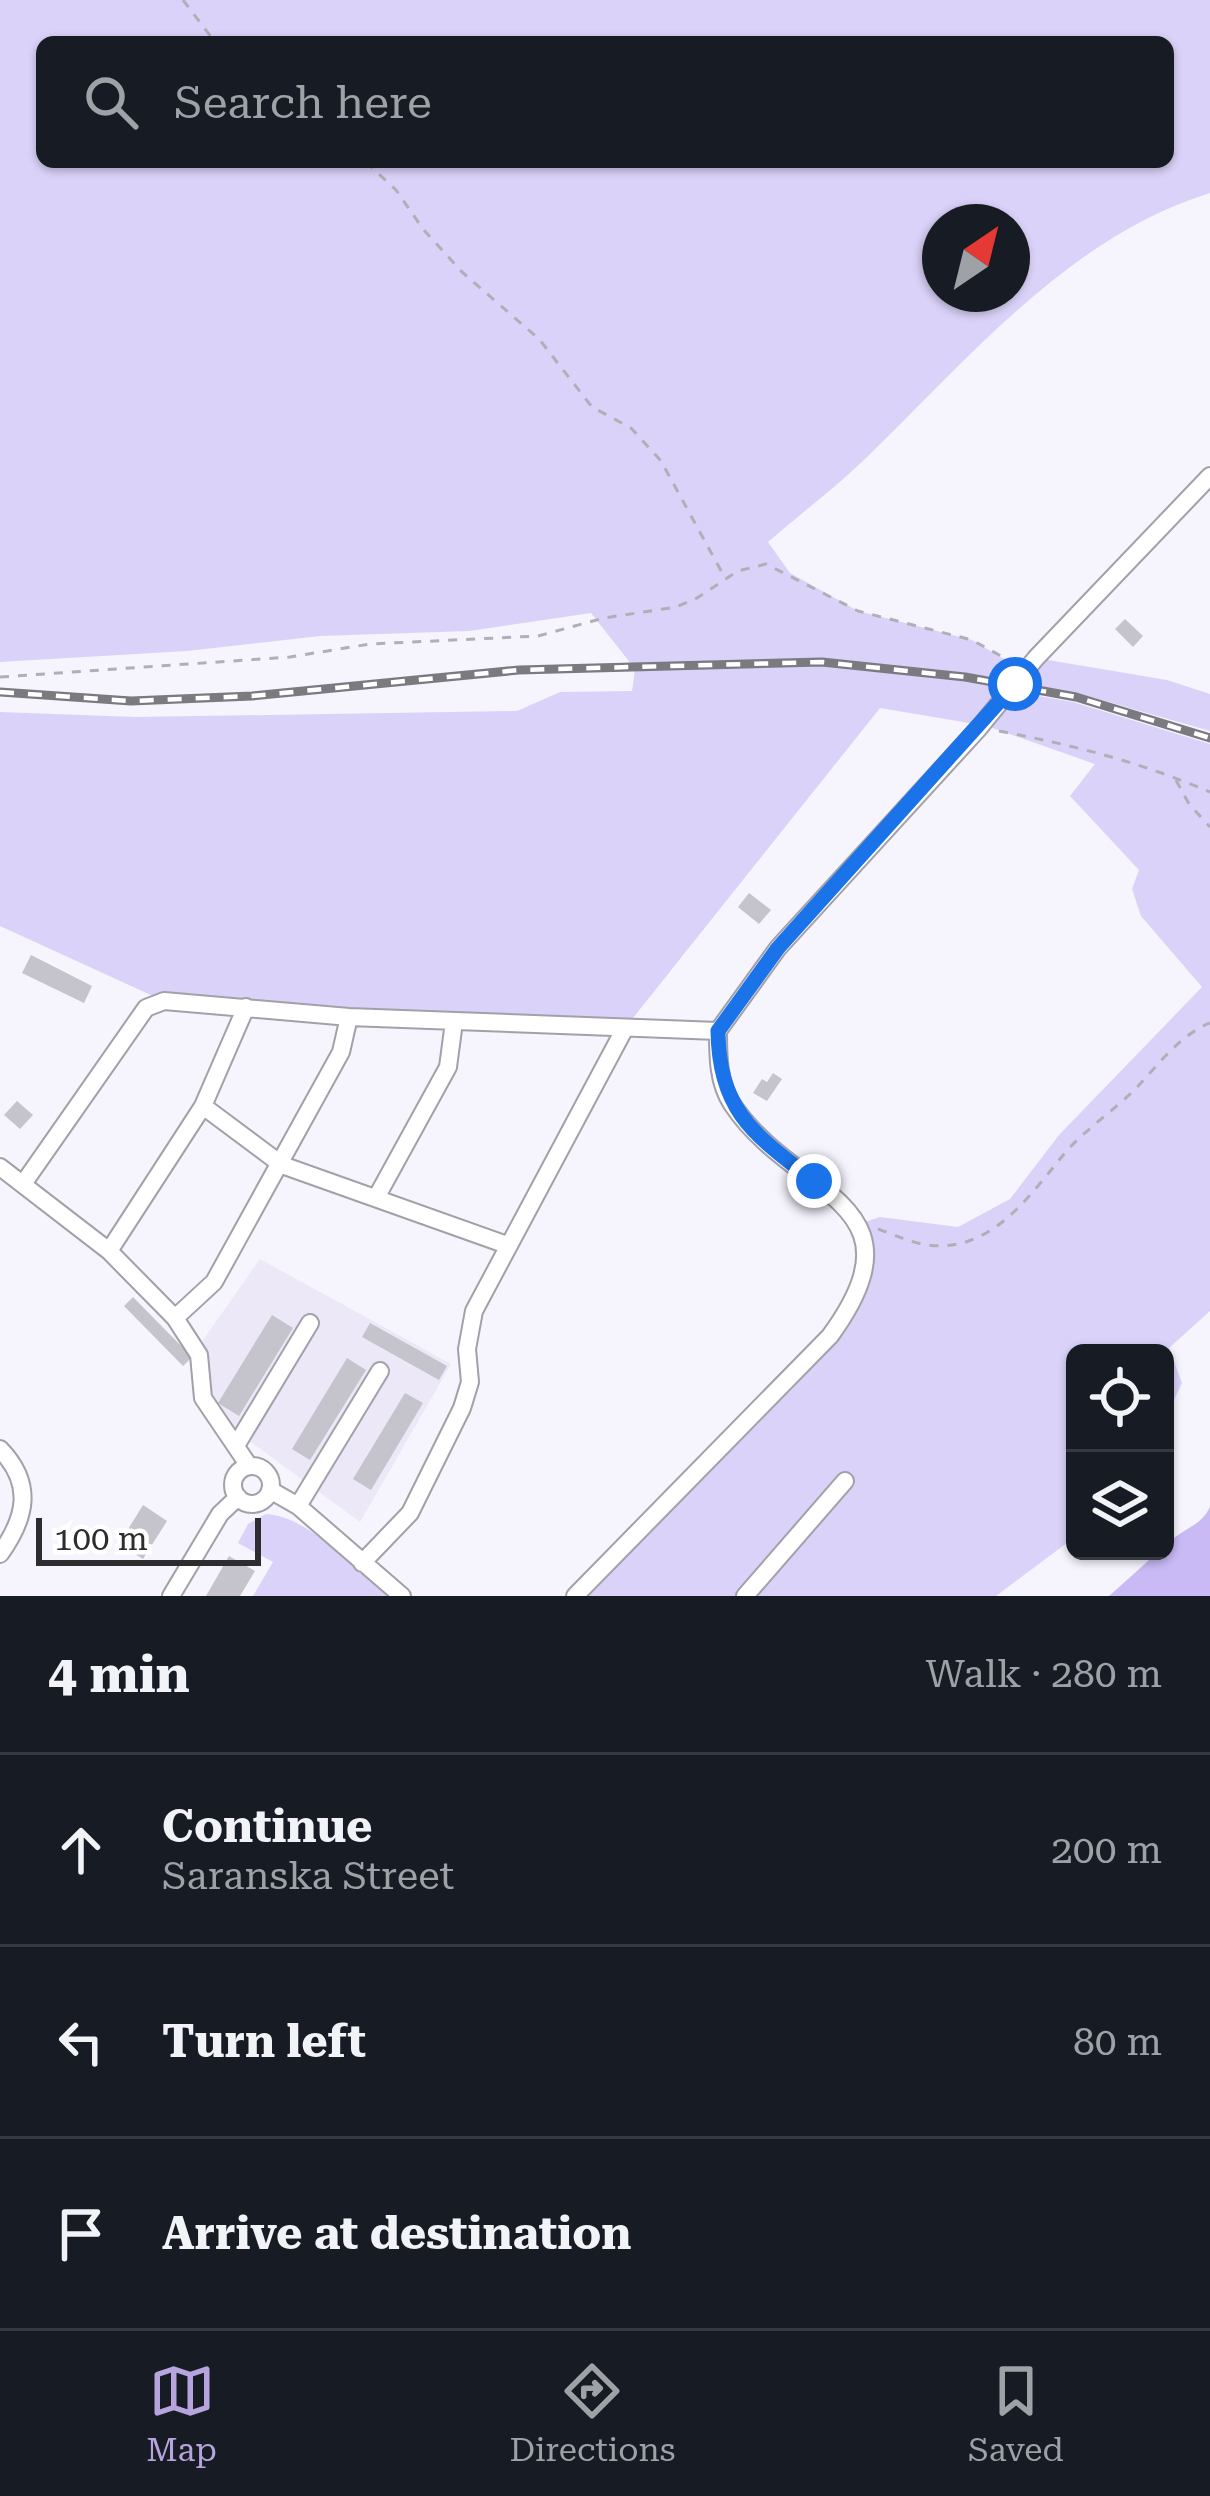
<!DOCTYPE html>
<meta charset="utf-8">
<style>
body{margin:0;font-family:"Roboto Serif",serif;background:#20242c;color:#f1f3f6}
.controls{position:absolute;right:36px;bottom:36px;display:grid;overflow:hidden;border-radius:18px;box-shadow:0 3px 9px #0004}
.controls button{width:108px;height:108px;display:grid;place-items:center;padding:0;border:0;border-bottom:3px solid #363941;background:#171b24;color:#f1f3f6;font:60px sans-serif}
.compass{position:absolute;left:922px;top:204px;width:108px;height:108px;border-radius:50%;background:#171b24;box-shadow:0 3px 9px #0004;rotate:35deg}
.scale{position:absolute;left:36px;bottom:30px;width:225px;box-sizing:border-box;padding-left:12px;border:6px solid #2d2d30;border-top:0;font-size:33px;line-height:42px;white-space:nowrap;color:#2d2d30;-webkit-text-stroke:9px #fff;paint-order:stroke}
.stop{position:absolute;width:36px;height:36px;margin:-27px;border:9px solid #1a73e8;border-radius:50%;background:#fff}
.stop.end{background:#1a73e8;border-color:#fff;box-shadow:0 3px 12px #0008}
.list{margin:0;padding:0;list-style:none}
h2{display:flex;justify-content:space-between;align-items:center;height:156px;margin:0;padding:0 48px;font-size:51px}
h2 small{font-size:39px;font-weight:400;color:#9ea1a6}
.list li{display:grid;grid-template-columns:78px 1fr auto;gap:36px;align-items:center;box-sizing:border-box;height:192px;padding:0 48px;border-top:3px solid #363941}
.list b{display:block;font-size:45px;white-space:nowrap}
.list p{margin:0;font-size:39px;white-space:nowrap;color:#9ea1a6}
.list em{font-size:39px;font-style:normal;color:#9ea1a6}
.icon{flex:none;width:66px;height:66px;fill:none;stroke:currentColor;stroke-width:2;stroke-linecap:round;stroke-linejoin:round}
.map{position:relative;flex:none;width:1210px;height:1596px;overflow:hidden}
.search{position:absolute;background:#171b24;box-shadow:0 3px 9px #0004;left:36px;right:36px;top:36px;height:132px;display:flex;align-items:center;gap:30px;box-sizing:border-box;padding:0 42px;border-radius:18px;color:#9ea1a6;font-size:45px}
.sheet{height:732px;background:#171b24}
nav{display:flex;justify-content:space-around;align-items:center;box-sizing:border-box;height:168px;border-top:3px solid #363941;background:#171b24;font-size:33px;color:#9ea1a6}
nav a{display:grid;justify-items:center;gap:6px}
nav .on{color:#b7a4dc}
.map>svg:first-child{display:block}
.built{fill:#ece8f8}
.green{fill:#dbd2f9;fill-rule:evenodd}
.water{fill:#c9b9f5}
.building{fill:#c5c3cc}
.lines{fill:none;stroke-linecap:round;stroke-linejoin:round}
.minor-casing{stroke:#a2a0a8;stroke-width:20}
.path{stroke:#b1afb6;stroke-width:3;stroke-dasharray:9 9;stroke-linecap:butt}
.minor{stroke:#fff;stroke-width:16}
.rail-casing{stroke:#7b7a80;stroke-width:9}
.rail{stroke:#fff;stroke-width:4.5;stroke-dasharray:14;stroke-linecap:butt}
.route{stroke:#1a73e8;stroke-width:15}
</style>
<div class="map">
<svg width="1210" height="1596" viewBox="0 0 1210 1596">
<rect width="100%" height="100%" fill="#f6f4fd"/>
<path class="built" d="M260,1259L451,1364L360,1522L225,1423L211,1400L203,1340Z"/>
<path class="green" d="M0,0H1210V193C1068,237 969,359 865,459C835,488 800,514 768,542L790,573L858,611L972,640L1021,669L975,724L880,708L625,1028L164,1001L0,926V712L136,717L517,711L560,692L632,691L635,669L591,613L469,631L320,636L187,651L0,662ZM42,42H1168V162H42ZM940,222H1012V294H940Z
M1036,658L1167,680L1210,694V731L1077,693L1015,684Z
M1016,692L1073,702L1210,744V1311L1169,1348L1182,1383L1165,1419V1353H1075V1537L996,1596H575L830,1336L866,1276L859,1224L880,1217L958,1227L1010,1199L1059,1135L1202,987L1141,916L1132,889L1139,870L1070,796L1095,764L987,726Z
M266,1514C309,1516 355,1570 388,1596H253L273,1562L238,1543L248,1524Z"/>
<path class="water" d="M1210,1507V1596H1109C1131,1577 1154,1555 1174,1538C1188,1527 1202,1524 1210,1507Z"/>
<path class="building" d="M1125,619L1143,636L1133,647L1115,629Z
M749,893L771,910L759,924L738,907Z
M31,955L92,986L84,1003L22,973Z
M773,1073L782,1079L767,1101L753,1093L762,1079L767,1082Z
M17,1101L33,1115L20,1129L4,1115Z
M133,1297L192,1357L183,1366L124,1306Z
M272,1315L293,1328L239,1416L218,1403Z
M370,1323L447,1366L439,1380L362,1337Z
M347,1358L366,1370L310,1460L292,1449Z
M405,1393L423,1403L371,1490L353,1479Z
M143,1505L167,1521L143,1559L119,1544Z
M229,1556L255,1571L240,1596H206Z"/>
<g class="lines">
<defs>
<path id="minor" d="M718,1031L778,948L979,728L1036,658L1210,476
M203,1106L282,1165L507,1245
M0,1167L109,1251L175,1318L199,1355L203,1398L249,1466
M23,1184L146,1008L164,1001L349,1017L718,1031
M376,1198L448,1067L454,1022
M109,1251L203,1106L246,1007
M175,1318L214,1282L341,1052L349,1017
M237,1444L310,1323
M0,1449C34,1484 26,1518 0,1554
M233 1485a19 19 0 1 1 38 0a19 19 0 1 1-38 0Z
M270,1490L298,1506L402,1596
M298,1506L380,1371
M362,1563L410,1513L462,1408L470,1382L467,1349L474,1311L625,1028
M171,1596L220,1514L238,1497
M575,1596L830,1336C929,1200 794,1198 732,1104C718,1083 718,1056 718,1031
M745,1596L845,1481"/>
</defs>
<use href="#minor" class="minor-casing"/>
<path class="path" d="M183,0L215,42
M366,162L396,190L423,229L462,272L539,339L592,407L631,428L661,461L725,578
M0,677L290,657L370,644L538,636L604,618L676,607L697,598L738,571L766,564L858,611L972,640L1010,661
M999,731C1073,745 1140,762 1210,792
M1176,780L1189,804L1210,827
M878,1229C893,1234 907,1241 922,1244C988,1257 1028,1198 1064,1154C1086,1128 1117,1109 1140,1084C1160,1062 1182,1034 1210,1023"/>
<use href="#minor" class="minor"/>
<defs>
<path id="rail" d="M0,692L131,701L252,696L519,670L822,662L965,677L1076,697L1210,738"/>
</defs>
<use href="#rail" class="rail-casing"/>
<use href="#rail" class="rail"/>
</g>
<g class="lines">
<path class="route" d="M814,1181C755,1135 719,1112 718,1031L778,948L1015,684"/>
</g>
</svg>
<div class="controls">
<button><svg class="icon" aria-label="locate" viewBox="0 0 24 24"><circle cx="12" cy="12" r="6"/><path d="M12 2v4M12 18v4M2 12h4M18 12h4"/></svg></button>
<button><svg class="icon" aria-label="layers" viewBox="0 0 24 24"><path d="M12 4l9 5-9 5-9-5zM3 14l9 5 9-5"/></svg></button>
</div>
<svg class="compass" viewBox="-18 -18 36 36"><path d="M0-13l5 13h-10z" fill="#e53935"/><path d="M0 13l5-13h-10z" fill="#9ea1a6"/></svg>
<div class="scale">100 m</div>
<div class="stop" style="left:1015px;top:684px"></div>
<div class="stop end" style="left:814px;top:1181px"></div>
<div class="search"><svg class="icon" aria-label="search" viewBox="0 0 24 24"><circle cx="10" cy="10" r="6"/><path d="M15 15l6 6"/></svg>Search here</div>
</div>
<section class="sheet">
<h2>4 min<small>Walk · 280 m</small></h2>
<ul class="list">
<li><svg class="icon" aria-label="ahead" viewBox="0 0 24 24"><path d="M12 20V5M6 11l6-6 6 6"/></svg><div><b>Continue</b><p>Saranska Street</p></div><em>200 m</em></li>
<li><svg class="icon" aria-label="left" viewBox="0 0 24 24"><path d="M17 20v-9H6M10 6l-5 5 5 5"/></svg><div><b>Turn left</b></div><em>80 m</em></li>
<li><svg class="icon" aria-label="arrive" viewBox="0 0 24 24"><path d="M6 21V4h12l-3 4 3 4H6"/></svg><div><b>Arrive at destination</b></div></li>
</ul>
</section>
<nav>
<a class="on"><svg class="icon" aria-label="map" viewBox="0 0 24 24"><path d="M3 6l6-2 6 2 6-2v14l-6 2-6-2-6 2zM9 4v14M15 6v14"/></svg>Map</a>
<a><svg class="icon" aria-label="directions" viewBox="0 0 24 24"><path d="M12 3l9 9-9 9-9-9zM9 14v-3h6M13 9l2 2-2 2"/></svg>Directions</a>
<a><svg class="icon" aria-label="saved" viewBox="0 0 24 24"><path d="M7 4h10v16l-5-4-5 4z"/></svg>Saved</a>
</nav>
